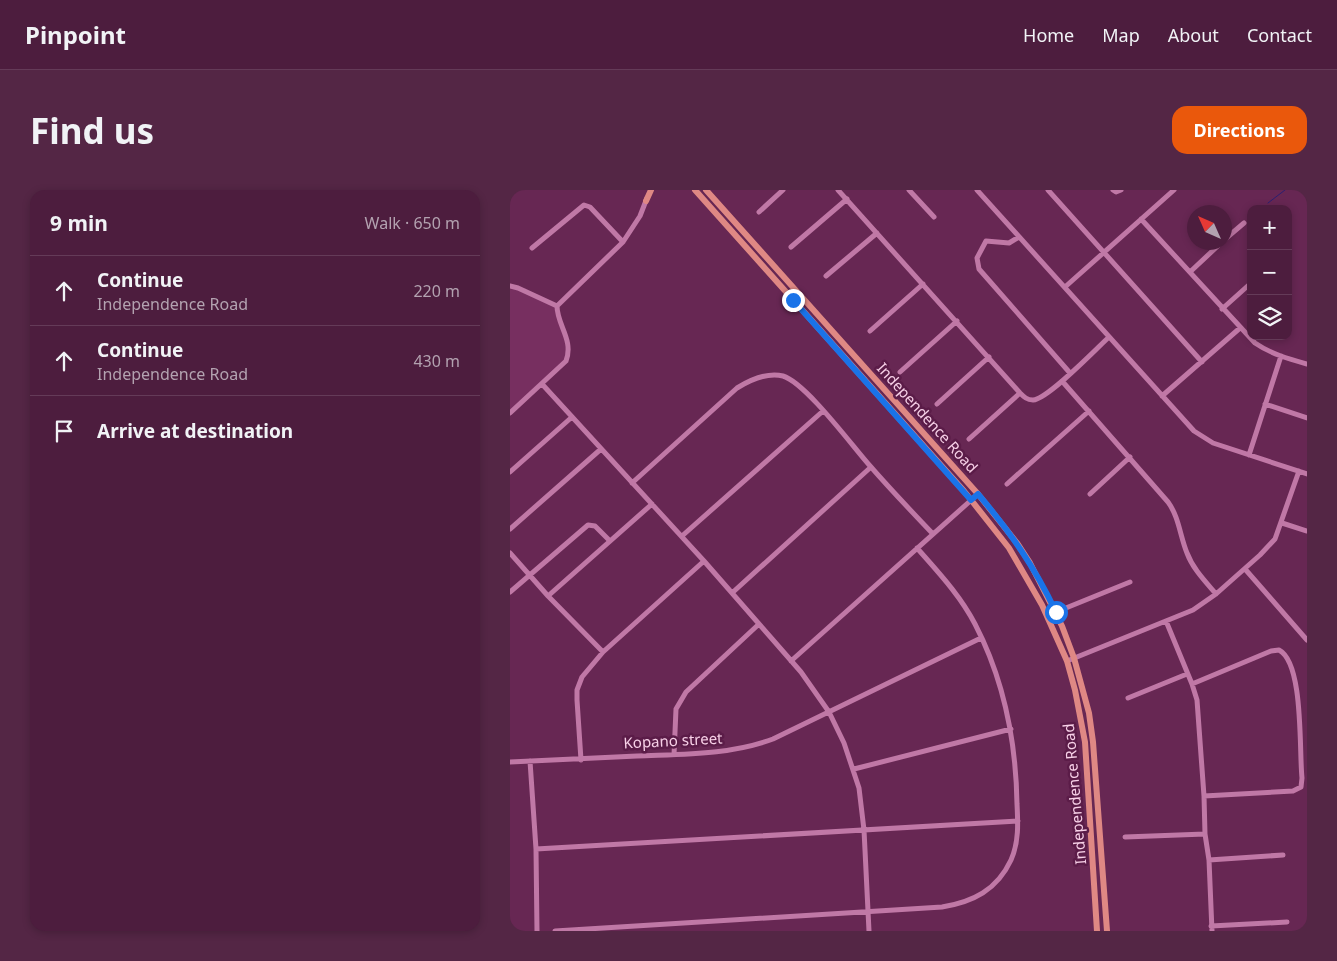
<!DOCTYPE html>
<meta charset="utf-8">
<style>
body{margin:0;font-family:"Noto Sans",sans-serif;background:#542645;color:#f1f3f6}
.controls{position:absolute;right:15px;top:15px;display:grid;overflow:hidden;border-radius:10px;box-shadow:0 2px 8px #0003}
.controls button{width:45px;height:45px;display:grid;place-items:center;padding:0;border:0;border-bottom:1px solid #643b58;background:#4d1d3e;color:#f1f3f6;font:25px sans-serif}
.compass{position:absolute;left:677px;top:15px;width:45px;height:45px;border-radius:50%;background:#4d1d3e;box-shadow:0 2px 8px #0003;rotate:315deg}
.stop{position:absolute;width:15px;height:15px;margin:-11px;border:4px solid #1a73e8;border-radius:50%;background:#fff}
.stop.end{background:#1a73e8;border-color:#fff;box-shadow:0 1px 5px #0008}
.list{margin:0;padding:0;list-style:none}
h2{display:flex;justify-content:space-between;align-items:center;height:65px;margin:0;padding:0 20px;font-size:21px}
h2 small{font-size:16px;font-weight:400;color:#b3a2b0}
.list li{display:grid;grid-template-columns:32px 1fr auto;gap:15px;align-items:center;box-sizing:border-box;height:70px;padding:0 20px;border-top:1px solid #643b58}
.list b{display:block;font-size:19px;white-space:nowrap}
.list p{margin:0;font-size:16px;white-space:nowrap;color:#b3a2b0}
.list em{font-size:16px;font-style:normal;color:#b3a2b0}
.icon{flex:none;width:28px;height:28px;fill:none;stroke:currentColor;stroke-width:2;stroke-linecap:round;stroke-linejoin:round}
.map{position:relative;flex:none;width:797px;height:741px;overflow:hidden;border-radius:15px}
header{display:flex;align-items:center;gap:30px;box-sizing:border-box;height:70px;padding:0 25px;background:#4d1d3e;border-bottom:1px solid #643b58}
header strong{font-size:24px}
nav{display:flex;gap:28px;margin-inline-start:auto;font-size:18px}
.intro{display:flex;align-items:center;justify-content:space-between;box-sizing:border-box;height:120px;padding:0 30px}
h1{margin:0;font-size:35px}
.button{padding:12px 22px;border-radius:15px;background:#ea580c;color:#fff;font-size:18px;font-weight:700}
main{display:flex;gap:30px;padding:0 30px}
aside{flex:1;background:#4d1d3e;border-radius:15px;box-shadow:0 2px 8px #0003}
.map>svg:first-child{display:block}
.built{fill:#772f60}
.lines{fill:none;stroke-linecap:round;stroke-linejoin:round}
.stream{stroke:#2b1f72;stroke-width:1}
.minor{stroke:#c078a6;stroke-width:5}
.major{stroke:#df8884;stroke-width:6}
.route{stroke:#1a73e8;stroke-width:6}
.labels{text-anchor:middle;stroke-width:5;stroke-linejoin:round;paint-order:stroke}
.street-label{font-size:15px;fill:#f7d0e7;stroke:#5b1c48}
</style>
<header>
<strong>Pinpoint</strong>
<nav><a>Home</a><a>Map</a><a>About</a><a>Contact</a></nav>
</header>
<div class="intro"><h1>Find us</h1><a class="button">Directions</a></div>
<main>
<aside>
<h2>9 min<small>Walk · 650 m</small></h2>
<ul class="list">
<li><svg class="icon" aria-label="ahead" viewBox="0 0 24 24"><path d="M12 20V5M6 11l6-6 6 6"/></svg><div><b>Continue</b><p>Independence Road</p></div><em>220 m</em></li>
<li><svg class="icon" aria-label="ahead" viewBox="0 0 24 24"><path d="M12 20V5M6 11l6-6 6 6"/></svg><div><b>Continue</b><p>Independence Road</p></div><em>430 m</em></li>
<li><svg class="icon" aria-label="arrive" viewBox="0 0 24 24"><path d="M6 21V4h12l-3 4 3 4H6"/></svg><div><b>Arrive at destination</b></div></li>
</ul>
</aside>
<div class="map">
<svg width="797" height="741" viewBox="0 0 797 741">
<rect width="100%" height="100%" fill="#672753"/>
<path class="built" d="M0,97L47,114L58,168L0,223Z"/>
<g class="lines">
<path class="stream" d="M758,13L775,0"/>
<path class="minor" d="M328,0L510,203C514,207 517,210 523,210C538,209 586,159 599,147
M399,0L424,27
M467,0L684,241L703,253L797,284
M538,0L692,172
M603,0L606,2L611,0
M249,22L273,0
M631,29L745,153C761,164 779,169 797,174
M509,47L499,53L476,51L467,68L469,79L560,183
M714,50L734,33
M281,57L337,9
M22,58L74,15L80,17L113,52
M680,82L712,52
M316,86L367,43
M0,96L8,98L47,116
M555,97L664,0
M47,116L113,52L130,26L137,8
M712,119L741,93
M360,141L413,94
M390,182L447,131
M552,191L658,312C669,327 670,346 677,363C683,379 695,391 706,404
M32,194L194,371L291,482L319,522L334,553L349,598L354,640L359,741
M652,206L730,138
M427,214L479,167
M755,214L797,228
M0,223L56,171C64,150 47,135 47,116
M459,249L510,203
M739,265L771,166
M0,282L62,227
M122,293L227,198C240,190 257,182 273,186C296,193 343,257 361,277C381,300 402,322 423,344
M497,294L579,221
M580,304L620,267
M772,333L797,341
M0,339L91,259
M172,346L313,221
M0,363L38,406L93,462
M735,379L797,450
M0,402L78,335L85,336L100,351
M222,403L361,277
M38,406L142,314
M546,422L620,392
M656,431L682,494L687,510L694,606L695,644L699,670L702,741
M281,471L468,304
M557,471L683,420L706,404L750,365L765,349L789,281
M682,494L761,461L769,460C794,473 789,561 792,588L791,597L783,601L694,606
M618,508L677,484
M164,565L166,519L176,502L249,434
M71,570L67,510V500L72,487L93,462L194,371
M20,571L26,659L27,741
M0,572C42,570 85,568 127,566C173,564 220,565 263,549L471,448
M344,579L501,539
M615,647L695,644
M26,659L508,631
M699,670L773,665
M701,736L777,732
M45,741L432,717C463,712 487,700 501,670C509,652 508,633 507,614C506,551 494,490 465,434C450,405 428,382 407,358"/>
<path class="major" d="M185,0L454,301L499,358L532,415L557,471L565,500L575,552L587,741
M196,0L468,304L507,353L520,373L552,436L564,468L579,523L583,552L597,741
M136,11L141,0"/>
</g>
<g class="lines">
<path class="route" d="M283,110L461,310L468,304C501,343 524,376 546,422"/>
</g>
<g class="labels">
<g class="street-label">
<text transform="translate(417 228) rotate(48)" y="5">Independence Road</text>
<text transform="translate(163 551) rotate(-3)" y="5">Kopano street</text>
<text transform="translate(565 604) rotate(-95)" y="5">Independence Road</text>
</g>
</g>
</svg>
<div class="controls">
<button>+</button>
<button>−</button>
<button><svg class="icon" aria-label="layers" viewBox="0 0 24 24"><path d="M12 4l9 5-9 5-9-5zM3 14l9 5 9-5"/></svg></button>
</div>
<svg class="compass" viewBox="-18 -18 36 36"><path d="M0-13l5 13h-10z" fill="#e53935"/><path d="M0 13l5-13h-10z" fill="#b3a2b0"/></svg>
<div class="stop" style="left:546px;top:422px"></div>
<div class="stop end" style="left:283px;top:110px"></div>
</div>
</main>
